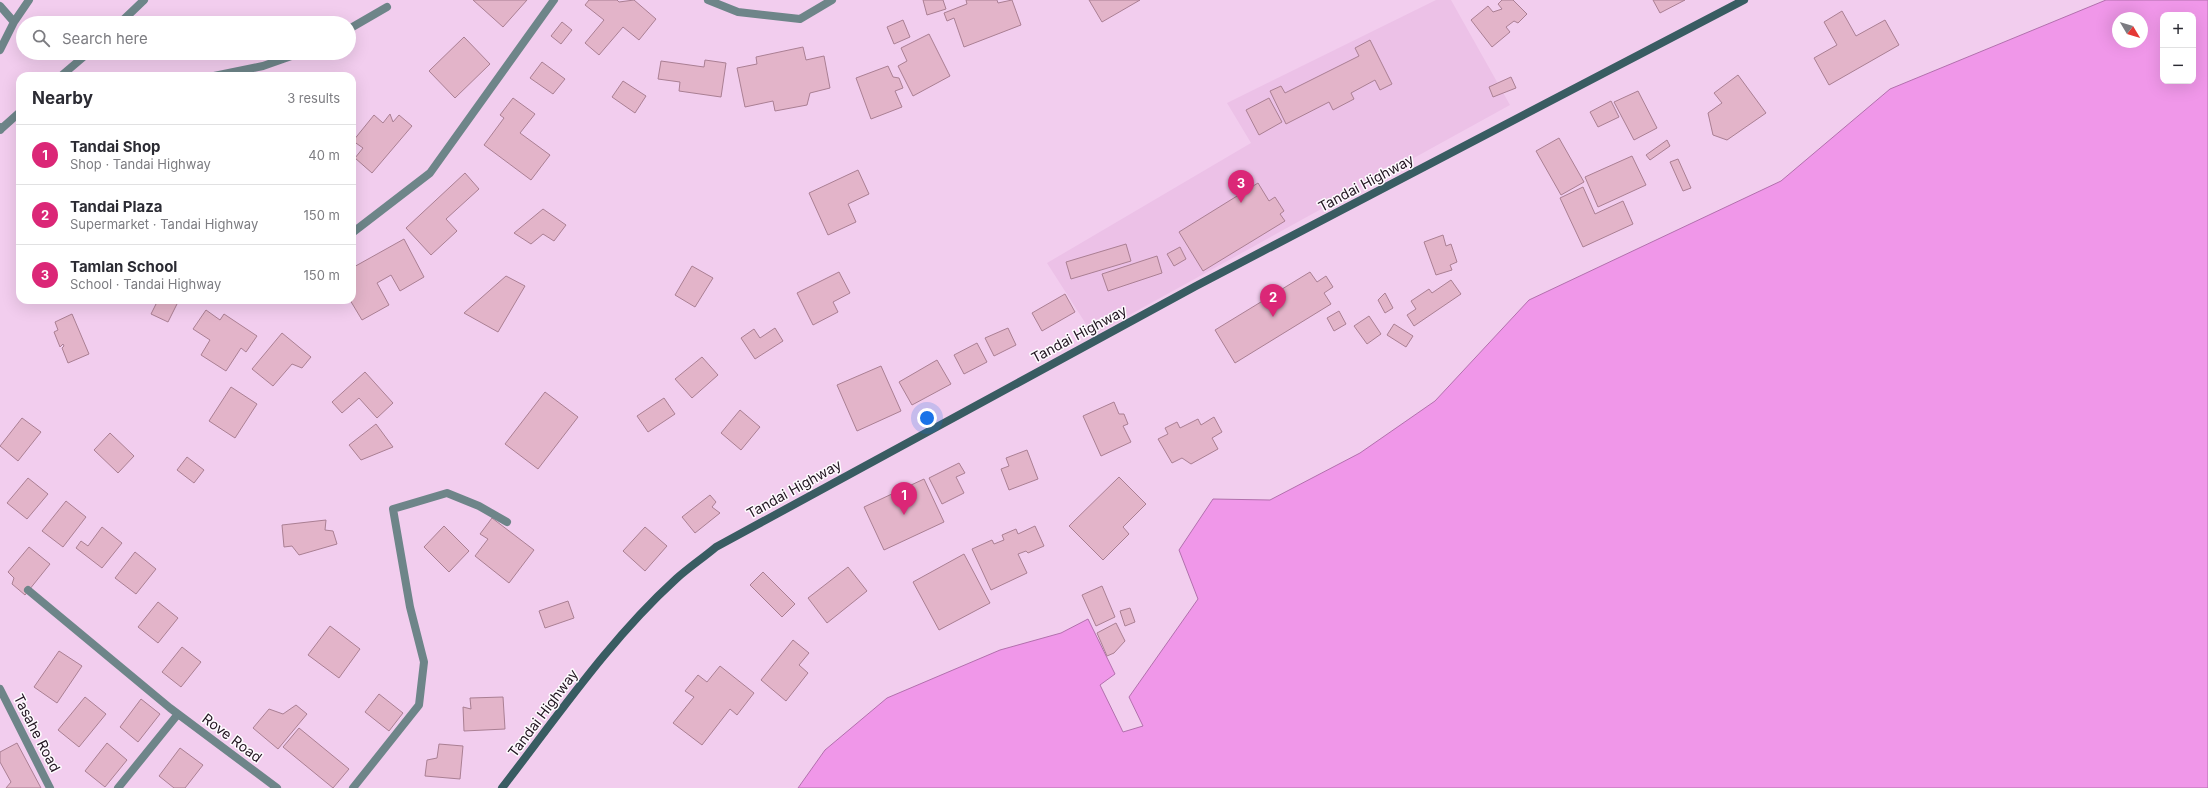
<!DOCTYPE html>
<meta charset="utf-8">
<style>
body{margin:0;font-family:Inter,sans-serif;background:#f2f2f3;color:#2b2b33}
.controls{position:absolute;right:12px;top:12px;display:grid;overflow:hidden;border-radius:8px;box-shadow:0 4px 16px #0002}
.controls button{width:36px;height:36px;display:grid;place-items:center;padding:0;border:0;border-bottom:1px solid #e1e1e2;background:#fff;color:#2b2b33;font:20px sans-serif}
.compass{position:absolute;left:2112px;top:12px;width:36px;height:36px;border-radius:50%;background:#fff;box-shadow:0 4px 16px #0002;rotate:128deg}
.you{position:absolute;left:927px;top:418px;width:14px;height:14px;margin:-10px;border:3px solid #fff;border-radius:50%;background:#1a73e8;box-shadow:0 0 0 6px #1a73e833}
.badge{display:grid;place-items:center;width:26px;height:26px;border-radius:50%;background:#db2777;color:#fff;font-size:13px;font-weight:700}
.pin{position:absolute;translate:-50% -33px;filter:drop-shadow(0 1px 2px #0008)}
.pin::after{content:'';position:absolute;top:21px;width:14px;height:12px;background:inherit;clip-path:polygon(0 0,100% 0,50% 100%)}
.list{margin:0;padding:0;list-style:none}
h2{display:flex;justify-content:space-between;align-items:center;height:52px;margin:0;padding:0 16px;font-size:17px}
h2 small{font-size:13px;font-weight:400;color:#7c7c81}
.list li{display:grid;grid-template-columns:26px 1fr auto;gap:12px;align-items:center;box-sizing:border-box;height:60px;padding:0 16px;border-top:1px solid #e1e1e2}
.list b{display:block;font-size:15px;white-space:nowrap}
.list p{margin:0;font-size:13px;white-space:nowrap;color:#7c7c81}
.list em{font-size:13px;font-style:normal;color:#7c7c81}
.icon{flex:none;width:22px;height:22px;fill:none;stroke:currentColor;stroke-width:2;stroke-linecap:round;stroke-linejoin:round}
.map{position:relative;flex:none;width:2208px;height:788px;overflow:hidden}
.search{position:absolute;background:#fff;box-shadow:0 4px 16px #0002;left:16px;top:16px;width:340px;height:44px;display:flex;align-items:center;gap:10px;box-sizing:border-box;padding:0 14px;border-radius:22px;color:#7c7c81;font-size:15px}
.panel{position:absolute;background:#fff;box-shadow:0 4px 16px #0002;left:16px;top:72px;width:340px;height:232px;border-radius:12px}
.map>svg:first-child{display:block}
.built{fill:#ecc1e7}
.water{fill:#f097e9;stroke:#b270ad;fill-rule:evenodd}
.building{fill:#e3b4c9;stroke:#aa7f93}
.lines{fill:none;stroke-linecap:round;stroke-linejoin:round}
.minor{stroke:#6e8589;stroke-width:8}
.tertiary{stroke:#6e8589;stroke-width:8}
.secondary{stroke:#395c62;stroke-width:8}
.labels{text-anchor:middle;stroke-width:3;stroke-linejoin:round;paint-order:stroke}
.street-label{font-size:14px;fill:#221521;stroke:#fefbfe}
</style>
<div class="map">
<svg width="2208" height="788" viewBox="0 0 2208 788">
<rect width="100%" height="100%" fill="#f2cdee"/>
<path class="built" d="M1436,0H1451L1510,105L1093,335L1047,263L1251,143L1227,103Z"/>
<path class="water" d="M2106,0H2208V788H798L825,750L887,698L1000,650L1061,633L1088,619L1115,674L1100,685L1123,732L1143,726L1129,697L1198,599L1179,550L1213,499L1270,500L1360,453L1435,401L1529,300L1781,181L1890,89ZM2163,15H2193V81H2163ZM2118,18H2142V42H2118Z"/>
<path class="building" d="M473,0H527L503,27Z
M589,0H617L619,2L634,0L656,19L639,40L623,27L599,55L585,43L604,20L585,5Z
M923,0H943L946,9L927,15Z
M966,0H997L998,3L1012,0L1021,25L964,47L954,18L947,21L944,13L967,4Z
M1089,0H1140L1102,22Z
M1502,0H1513L1527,14L1518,23L1514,21L1506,27L1510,32L1492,47L1471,20L1488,6L1493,12L1502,9L1498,4Z
M1653,0H1685L1660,13Z
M1842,11L1856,36L1885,20L1899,45L1829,85L1814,58L1837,45L1824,22Z
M903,20L910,37L894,44L887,27Z
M562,22L572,30L561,44L551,36Z
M929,34L950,76L913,96L898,66L907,61L901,48Z
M464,37L490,64L455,98L429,71Z
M1370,40L1392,84L1380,90L1375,80L1351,93L1354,99L1333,110L1329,102L1286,124L1270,91L1281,86L1285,93L1359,56L1355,48Z
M803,47L806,60L824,56L830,88L810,93L807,105L775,111L773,101L745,107L737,68L757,64L756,57Z
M705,60L726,63L721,97L679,91L680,82L658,79L661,61L704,67Z
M542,62L565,79L553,94L530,78Z
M888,66L893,77L899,78L903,88L895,91L902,107L871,119L856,78Z
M1738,75L1766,113L1727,140L1713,135L1708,113L1722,103L1714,93Z
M1511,77L1516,88L1493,97L1489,87Z
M623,81L646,96L635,113L612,97Z
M1638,91L1657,128L1634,140L1614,102Z
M513,98L535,114L520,133L550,155L531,180L484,145L504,118L500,115Z
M1269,98L1282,122L1259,135L1246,110Z
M1611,101L1619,117L1598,127L1590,112Z
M390,114L393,122L399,115L412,126L372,173L355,158L363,148L353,141L374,115L383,123Z
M1559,138L1584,182L1561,195L1536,151Z
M1667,140L1670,146L1650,160L1646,155Z
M1632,156L1646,185L1598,207L1585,177Z
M1678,159L1691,188L1683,191L1670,162Z
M858,170L869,194L848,204L856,222L828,235L809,193Z
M465,173L479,189L446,219L457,231L431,255L406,228Z
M1258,183L1269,201L1275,197L1284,211L1280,214L1285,221L1203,271L1179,232Z
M1583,187L1595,214L1623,201L1633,224L1583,247L1560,198Z
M543,209L566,225L554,241L543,234L531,244L514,233Z
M1443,235L1446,246L1451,244L1457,262L1450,265L1452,270L1436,275L1424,242Z
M404,239L424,277L400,291L391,275L377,283L389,305L362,320L350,300H352V268Z
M1126,244L1131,261L1071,279L1066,262Z
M1180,247L1186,259L1174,266L1167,254Z
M1157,256L1162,273L1108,291L1102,274Z
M692,266L713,278L695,307L675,295Z
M839,272L850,293L833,302L838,312L813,325L797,293Z
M1310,272L1317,282L1326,276L1333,287L1324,293L1331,304L1235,363L1215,330Z
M506,276L525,286L498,332L464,313Z
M1451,280L1461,294L1414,326L1407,315L1416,309L1411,301L1429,289L1432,293Z
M1385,293L1393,308L1385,313L1378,300Z
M1065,294L1075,312L1042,331L1032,313Z
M158,300H179L168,322L151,314Z
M206,310L220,320L224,314L257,336L246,352L241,348L226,371L201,355L210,340L193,329Z
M1339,311L1346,324L1334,331L1327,318Z
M72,314L89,354L68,363L62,348L64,346L63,344L60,347L54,332L58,330L55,322Z
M1369,316L1381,334L1367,344L1354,326Z
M1394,324L1413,336L1406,347L1387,335Z
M775,328L783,341L755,359L741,338L754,329L760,338Z
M1008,328L1016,345L994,356L985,338Z
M282,333L311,357L302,368L292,364L273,386L252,369Z
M977,343L987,362L964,374L954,355Z
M702,357L718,375L692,398L675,379Z
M937,360L951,384L912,405L899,382Z
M881,366L901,411L857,431L837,385Z
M365,372L393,403L377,418L359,398L342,413L332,402Z
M231,387L257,404L235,438L209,421Z
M545,392L578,417L538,469L505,444Z
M664,398L675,414L648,432L637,416Z
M1114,402L1119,414H1124L1128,424L1123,426L1131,442L1101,456L1083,416Z
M740,410L760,427L741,450L721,433Z
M1214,417L1222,432L1212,438L1218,449L1191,464L1182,458L1172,463L1158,439L1168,434L1165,428L1177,422L1180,428L1198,419L1201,425Z
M22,418L41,432L18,461L0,446Z
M376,424L393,447L361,460L349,445Z
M110,433L134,456L118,473L94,450Z
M1027,450L1038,479L1009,490L1001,469L1009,466L1006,458Z
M187,457L204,470L194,483L177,470Z
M959,463L965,473L956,477L964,493L942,504L929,478Z
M1119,477L1146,504L1123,527L1129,534L1103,560L1069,526Z
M28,478L48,494L27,519L7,503Z
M924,479L944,522L884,550L864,507Z
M710,495L716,502L712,507L720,513L695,533L682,517Z
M66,501L86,517L63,547L42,531Z
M492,518L534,550L509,583L475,556L488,539L480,534Z
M326,520L325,530L333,531L337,544L299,555L292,546L284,547L282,525Z
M444,526L469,551L449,572L424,547Z
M1035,526L1044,546L1028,553L1026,551L1018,554L1027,573L991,590L972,549L992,540L994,544L1004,540L1002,535L1016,529L1018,534Z
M102,527L122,543L102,568L76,548L81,541L88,546Z
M645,527L667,546L645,571L623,551Z
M29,547L50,564L25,595L12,584L14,578L8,572Z
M135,552L156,569L136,594L115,578Z
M964,554L990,603L939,630L913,582Z
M848,567L867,591L827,623L808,598Z
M763,572L795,604L782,617L750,585Z
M1102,586L1115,617L1096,626L1082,595Z
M568,601L574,618L545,628L539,611Z
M158,602L178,618L158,643L138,627Z
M1130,608L1135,622L1125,626L1120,611Z
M1116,623L1125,641L1114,653L1107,656L1097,633Z
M330,626L360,649L339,678L308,655Z
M793,640L809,653L799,665L808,673L786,701L761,680Z
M182,647L201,662L181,687L162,672Z
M59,651L82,666L57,703L34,687Z
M720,666L754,693L737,715L730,709L702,745L673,723L694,697L685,691L698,675L707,682Z
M379,694L403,713L389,731L365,712Z
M85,697L106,714L79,747L58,730Z
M503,697L505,729L464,731L463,707L471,709L470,698Z
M141,699L160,714L138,742L120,727Z
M296,705L307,714L278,749L253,728L269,709L283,714Z
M299,728L349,769L333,788L283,747Z
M17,743L41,788H6L11,782L0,762V752Z
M107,743L127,760L105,787L85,771Z
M439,744L463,746L460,779L425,776L427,760L437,758Z
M180,748L203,765L185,788H174L159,776Z"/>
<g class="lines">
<path class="minor" d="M708,0L738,12L800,19L832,0
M0,6L14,22
M120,23L144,0
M349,29L387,7
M0,50L14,22L29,0
M61,76L88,53
M214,76L263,66L300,53
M1,129L20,112
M352,233L430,173L554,0
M28,590L170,708L277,788
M118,788L178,714
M353,788L419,705L424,662L410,607L393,509L447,493L479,506L507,522"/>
<path class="tertiary" d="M0,127V130
M0,689L50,788"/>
<path class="secondary" d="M502,788C557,717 609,640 676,579C688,568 703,558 716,547L1196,286L1744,0"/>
</g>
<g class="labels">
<g class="street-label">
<text transform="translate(1366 183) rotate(-28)" y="5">Tandai Highway</text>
<text transform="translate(1079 334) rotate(-28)" y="5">Tandai Highway</text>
<text transform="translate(794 489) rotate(-29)" y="5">Tandai Highway</text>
<text transform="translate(543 713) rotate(-53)" y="5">Tandai Highway</text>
<text transform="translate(37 733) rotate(63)" y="5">Tasahe Road</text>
<text transform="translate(232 738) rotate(37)" y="5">Rove Road</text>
</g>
</g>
</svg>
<div class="controls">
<button>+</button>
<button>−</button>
</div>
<svg class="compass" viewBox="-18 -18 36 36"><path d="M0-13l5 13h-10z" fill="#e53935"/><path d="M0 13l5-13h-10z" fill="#7c7c81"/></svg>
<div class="you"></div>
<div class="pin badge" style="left:904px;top:515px">1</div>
<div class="pin badge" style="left:1273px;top:317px">2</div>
<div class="pin badge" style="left:1241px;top:203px">3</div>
<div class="search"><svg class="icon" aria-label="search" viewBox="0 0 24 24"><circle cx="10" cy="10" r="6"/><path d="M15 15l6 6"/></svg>Search here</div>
<section class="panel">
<h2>Nearby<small>3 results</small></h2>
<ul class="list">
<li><span class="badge">1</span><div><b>Tandai Shop</b><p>Shop · Tandai Highway</p></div><em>40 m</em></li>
<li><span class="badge">2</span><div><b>Tandai Plaza</b><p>Supermarket · Tandai Highway</p></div><em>150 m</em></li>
<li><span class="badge">3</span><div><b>Tamlan School</b><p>School · Tandai Highway</p></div><em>150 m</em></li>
</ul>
</section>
</div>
